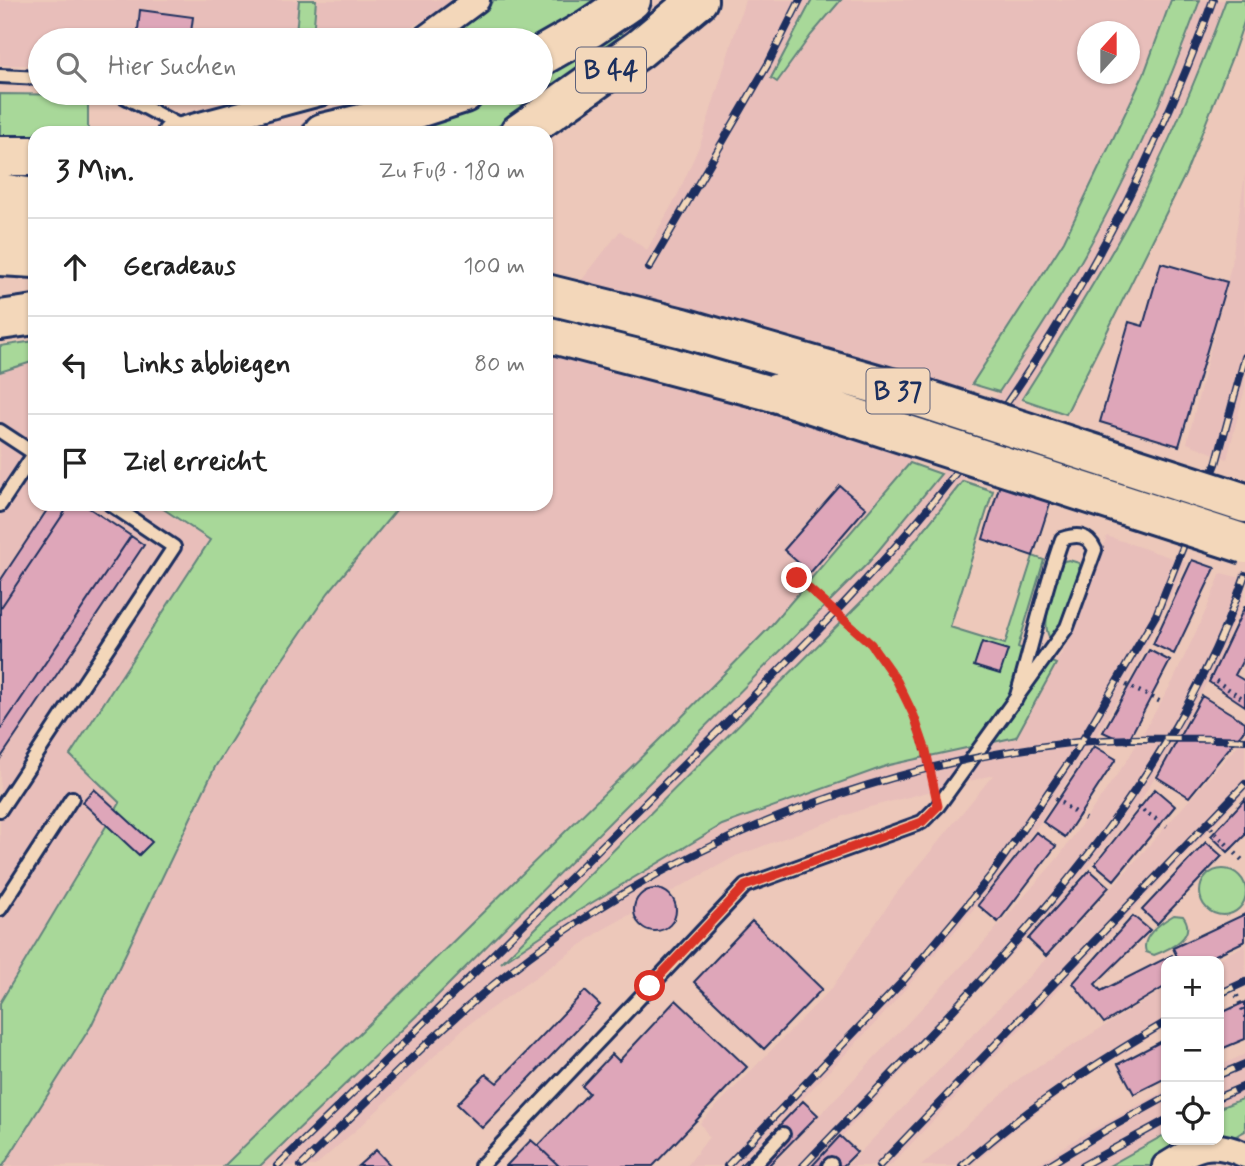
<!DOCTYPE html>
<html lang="de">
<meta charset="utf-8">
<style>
body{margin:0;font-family:Mynerve,sans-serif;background:#f6f6f6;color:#222}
.controls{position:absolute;right:21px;bottom:21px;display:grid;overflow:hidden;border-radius:14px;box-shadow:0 2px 5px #0004}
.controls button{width:63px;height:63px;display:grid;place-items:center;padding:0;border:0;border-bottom:2px solid #e0e0e0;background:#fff;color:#222;font:35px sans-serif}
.compass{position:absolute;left:1077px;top:21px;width:63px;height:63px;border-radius:50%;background:#fff;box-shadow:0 2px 5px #0004;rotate:21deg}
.stop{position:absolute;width:21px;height:21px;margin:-16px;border:5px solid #d93025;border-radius:50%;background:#fff}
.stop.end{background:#d93025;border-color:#fff;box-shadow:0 2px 7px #0008}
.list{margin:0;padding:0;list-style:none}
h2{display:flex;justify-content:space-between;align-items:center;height:91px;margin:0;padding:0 28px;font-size:30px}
h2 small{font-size:23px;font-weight:400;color:#767676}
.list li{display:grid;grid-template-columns:46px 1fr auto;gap:21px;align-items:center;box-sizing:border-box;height:98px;padding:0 28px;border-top:2px solid #e0e0e0}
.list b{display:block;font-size:26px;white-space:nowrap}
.list em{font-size:23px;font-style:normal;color:#767676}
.icon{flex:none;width:38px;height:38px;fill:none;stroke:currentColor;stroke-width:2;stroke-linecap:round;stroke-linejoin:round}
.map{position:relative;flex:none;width:1245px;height:1166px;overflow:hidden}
.search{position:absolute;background:#fff;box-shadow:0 2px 5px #0004;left:28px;top:28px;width:525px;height:77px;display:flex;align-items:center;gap:18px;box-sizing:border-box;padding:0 24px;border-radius:38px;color:#767676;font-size:26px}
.panel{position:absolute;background:#fff;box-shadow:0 2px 5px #0004;left:28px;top:126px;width:525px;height:385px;border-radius:21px}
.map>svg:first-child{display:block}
.built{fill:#e8beba;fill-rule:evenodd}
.green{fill:#a8d899;stroke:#62847c;stroke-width:2}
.building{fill:#dea6b9;stroke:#1b2f5e;stroke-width:2}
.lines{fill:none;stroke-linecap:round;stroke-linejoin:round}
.lane-casing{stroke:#1b2f5e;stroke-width:18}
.street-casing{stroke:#1b2f5e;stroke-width:30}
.highway-casing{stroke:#1b2f5e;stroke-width:44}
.path{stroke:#1b2f5e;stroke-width:4.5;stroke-dasharray:2 5;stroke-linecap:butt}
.lane{stroke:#f3d7ba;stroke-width:12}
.street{stroke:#f3d7ba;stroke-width:24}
.highway{stroke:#f3d7ba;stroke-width:38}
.rail-casing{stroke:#1b2f5e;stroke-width:8}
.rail{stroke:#f3d7ba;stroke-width:5;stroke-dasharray:16;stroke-linecap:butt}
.highway-bridge-casing{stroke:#1b2f5e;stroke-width:44;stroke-linecap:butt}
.highway-bridge{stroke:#f3d7ba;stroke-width:38}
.route{stroke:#d93025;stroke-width:9}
.labels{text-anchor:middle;stroke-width:6;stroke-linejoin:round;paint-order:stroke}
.shield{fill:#f3d7ba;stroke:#5c617a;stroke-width:2}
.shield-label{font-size:26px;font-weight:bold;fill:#1b2f5e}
</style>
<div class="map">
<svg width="1245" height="1166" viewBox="0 0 1245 1166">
<rect width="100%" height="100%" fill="#edc8ba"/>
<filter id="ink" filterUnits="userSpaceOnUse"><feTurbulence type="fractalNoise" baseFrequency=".0143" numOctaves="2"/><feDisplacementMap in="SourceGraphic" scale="14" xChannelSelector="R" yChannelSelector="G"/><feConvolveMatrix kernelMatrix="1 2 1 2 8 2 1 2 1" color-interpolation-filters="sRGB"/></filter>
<g filter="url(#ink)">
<path class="built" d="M0,0H453L439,12L386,40H40V65H0Z
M745,0H812L771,77L841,0H1171L1144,74L1064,241L972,384L910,463L768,629L666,733L224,1166H3L91,1026L215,767L270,678L328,593L401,504H546V326L620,231L647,250L678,194L701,142ZM1088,32H1130V74H1088Z
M1200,0H1226L1192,86L1128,223L1092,288L1022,399L963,481L886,577L505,960L578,911L722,825L889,765L1016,737L1074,631L1107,536L1187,563L1131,678L1083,758L1035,830L972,911L882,1016L738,1166H687L709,1137L700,1123L832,988L895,895L993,775L866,808L736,856L602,930L465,1027L364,1123L315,1166H260L433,1000L837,594L869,562L941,474L999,392L1073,276L1142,142L1171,78Z
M151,93H252L219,103Z
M1245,175V388L1227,459L1187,443L1231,266Z
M34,360L35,504H156L210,540L70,755L121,803L0,1003V372Z
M1221,573L1245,579V594L1216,665L1170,751L1134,812L1061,901L814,1166H771L978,949L1057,859L1128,759L1173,681L1207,608Z
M1245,737V792L890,1166H847L1082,921Z
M1245,945V984L1219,998V961H1214Z
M1166,988V1027L1092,1073L1026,1120L971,1166H921L1020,1078Z
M1245,1054V1098L1219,1108V1066Z
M1166,1090V1134L1109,1166H1035L1081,1136Z"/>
<path class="green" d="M299,0H316L313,36L296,34Z
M494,0H595L530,40H446Z
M812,0H841L811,35L777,82L771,78Z
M1171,0H1200C1165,95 1124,188 1073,275C1050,315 1024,354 999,392L972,384L1064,241L1144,74Z
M1226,0H1245V19L1232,57L1185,175L1066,414L1022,399C1058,342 1094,285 1127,225C1165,154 1198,76 1226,0Z
M615,28L626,38L529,108L486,133H411L502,93H541V72Z
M0,94L88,95V133H35V136L0,137Z
M35,341V361L0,372V346Z
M910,463L941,474L869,562L837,594L433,1000L260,1166H224L666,733L768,629Z
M963,481L993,491L950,627L1005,644L1033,556L1044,560L1018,647L1056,664L1016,737L889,765L722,825L578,911L501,963L886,577Z
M156,504H401L328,593L270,678L215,767L91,1026L3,1166H0V1003L120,803L70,755L210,540Z
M1069,560L1079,563V576L1058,631L1054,638H1050C1039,623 1056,583 1061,565L1064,561Z
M1200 892a23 23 0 1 1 46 0a23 23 0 1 1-46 0Z
M1174,915L1183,916C1198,936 1170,949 1154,955L1146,952C1140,936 1162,922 1174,915Z
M1245,1098V1131C1226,1140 1213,1159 1193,1166H1109L1166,1134V1140H1219V1108Z"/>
<path class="building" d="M140,10L193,17L190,40H137Z
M1161,263L1227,282L1179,446L1100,422L1129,322L1143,326Z
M1001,481L1052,497L1033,556L983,539Z
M840,486L866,508L810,573L784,550Z
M51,504H70L0,609V581Z
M70,504H83L131,536L0,730V609Z
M131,536L144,545L0,759V730Z
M1192,560L1215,568L1174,654L1153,644Z
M1245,606V656L1235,675L1245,681V706L1209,682Z
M982,642L1008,650L1000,674L974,666Z
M1149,650L1170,661L1127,743L1103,732Z
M1202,696L1245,722V729L1189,797L1157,777Z
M1094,746L1116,759L1065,837L1043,822Z
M94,789L152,842L139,855L82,802Z
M1155,789L1175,806L1114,880L1095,864Z
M1245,799V835L1228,852L1211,836Z
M1036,832L1056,846L998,922L978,905Z
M1206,842L1222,856L1157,924L1142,910Z
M1090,870L1109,887L1046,956L1028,939Z
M634 910a21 21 0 1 1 42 0a21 21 0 1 1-42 0Z
M1245,914V941L1203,961H1179L1173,948Z
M1133,916L1150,930L1095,984L1101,991L1172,955L1175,961H1166V986L1104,1023L1073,983Z
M752,921L822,989L764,1049L694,982Z
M585,991L600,1005L482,1128L457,1104L486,1074L497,1083Z
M676,1000L747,1067L653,1166H559L538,1146L589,1093L582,1086L612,1054L619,1061Z
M1245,1002V1039L1219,1050V1014Z
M1166,1039V1078L1134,1094L1118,1064Z
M803,1101L818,1115L768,1166H740Z
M840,1136L857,1152L843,1166H812Z
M531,1140L538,1146L559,1166H506Z
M376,1150L390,1165L388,1166H358Z"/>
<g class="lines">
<defs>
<path id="lane" d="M0,76L40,78
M118,93L182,127
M0,431L35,454
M0,505L34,454
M0,810L174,547L110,504
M0,909L72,798
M481,1166L745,886L922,822L938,806L1067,627L1095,550C1088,534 1077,534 1062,539C1043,592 1032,646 1016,699
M753,1166L783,1134
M829,1166L831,1164"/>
<path id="street" d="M423,40L477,0
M170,133L320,93
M1165,1166C1195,1147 1211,1139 1245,1155"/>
<path id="highway" d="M541,56L590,28L631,0
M323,133L387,118L464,93
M520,133L639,49L698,0
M0,156H35
M0,193L35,198
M0,228L35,233
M0,256L35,258
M0,320L35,315
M546,332L778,393"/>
</defs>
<use href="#lane" class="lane-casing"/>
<use href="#street" class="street-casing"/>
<use href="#highway" class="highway-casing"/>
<path class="path" d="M797,578L871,644L897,681L914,716L933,785
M1210,677L1245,700
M1126,685L1161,702
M1055,799L1085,819
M1137,807L1167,826
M1211,828L1245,863
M1234,989L1245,1015"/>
<use href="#lane" class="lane"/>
<use href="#street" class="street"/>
<use href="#highway" class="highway"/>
<defs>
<path id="rail" d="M649,268L768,64L800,0
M1219,994L1245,982
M1219,1075L1245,1064
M1219,1097L1245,1086
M277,1166C399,1049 519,929 639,809C737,711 840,615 928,508C1050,359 1148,181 1213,0
M301,1166C364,1105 426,1041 493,985C659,849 865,765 1078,742C1133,737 1190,738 1245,740
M727,1166L903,981L953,922L992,874L1073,756L1156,615L1216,464L1245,357
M803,1166C974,986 1162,816 1245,575
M879,1166L1245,784
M962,1166C1024,1110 1094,1064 1166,1022
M1047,1166L1106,1130L1166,1097
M1082,1166L1166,1120"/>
</defs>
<use href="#rail" class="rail-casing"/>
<use href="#rail" class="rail"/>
<defs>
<path id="highway-bridge" d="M546,294L683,328L897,390L1245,503
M778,393L1245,544"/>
</defs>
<use href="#highway-bridge" class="highway-bridge-casing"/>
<use href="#highway-bridge" class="highway-bridge"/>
</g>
</g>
<g class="lines" filter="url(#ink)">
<path class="route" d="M650,986L745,886L922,822L938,806L926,751L914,716L897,681L871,644L797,578"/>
</g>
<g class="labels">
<g class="shield">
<rect x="576" y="47.5" width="70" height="45" rx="5"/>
<rect x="866.5" y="368.5" width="63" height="45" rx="5"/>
</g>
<g class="shield-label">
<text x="611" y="79">B 44</text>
<text x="898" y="400">B 37</text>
</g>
</g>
</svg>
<div class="controls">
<button>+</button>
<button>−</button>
<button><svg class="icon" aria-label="locate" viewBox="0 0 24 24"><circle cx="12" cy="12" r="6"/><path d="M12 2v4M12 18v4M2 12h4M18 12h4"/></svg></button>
</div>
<svg class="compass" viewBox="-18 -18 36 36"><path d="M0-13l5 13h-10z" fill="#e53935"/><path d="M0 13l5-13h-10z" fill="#767676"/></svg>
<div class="stop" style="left:650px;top:986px"></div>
<div class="stop end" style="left:797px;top:578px"></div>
<div class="search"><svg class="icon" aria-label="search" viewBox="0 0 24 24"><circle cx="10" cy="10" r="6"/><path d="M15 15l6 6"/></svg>Hier suchen</div>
<section class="panel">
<h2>3 Min.<small>Zu Fuß · 180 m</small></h2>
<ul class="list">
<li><svg class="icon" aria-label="ahead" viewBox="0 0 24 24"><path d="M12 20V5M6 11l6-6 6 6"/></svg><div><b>Geradeaus</b></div><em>100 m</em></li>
<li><svg class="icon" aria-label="left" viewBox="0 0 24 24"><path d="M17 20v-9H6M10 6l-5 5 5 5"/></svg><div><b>Links abbiegen</b></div><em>80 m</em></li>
<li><svg class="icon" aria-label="arrive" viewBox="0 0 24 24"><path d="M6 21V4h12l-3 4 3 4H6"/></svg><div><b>Ziel erreicht</b></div></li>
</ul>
</section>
</div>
